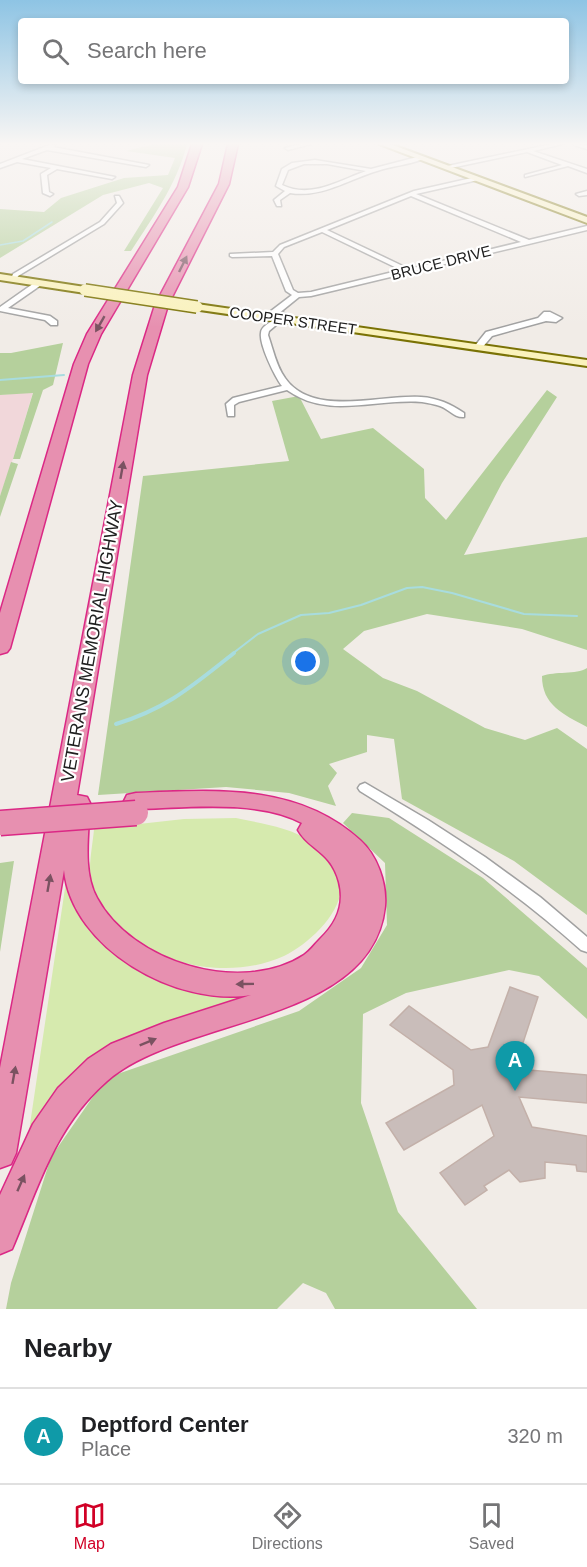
<!DOCTYPE html>
<style>
body{margin:0;font-family:Arial,sans-serif;background:#f6f6f6;color:#202124}
.you{position:absolute;left:306px;top:662px;width:21px;height:21px;margin:-15px;border:4px solid #fff;border-radius:50%;background:#1a73e8;box-shadow:0 0 0 9px #1a73e833}
.badge{display:grid;place-items:center;width:39px;height:39px;border-radius:50%;background:#d10026;color:#fff;font-size:20px;font-weight:700}
.pin{position:absolute;translate:-50% -50px;filter:drop-shadow(0 2px 3px #0008)}
.pin::after{content:'';position:absolute;top:32px;width:21px;height:18px;background:inherit;clip-path:polygon(0 0,100% 0,50% 100%)}
.list{margin:0;padding:0;list-style:none}
h2{display:flex;justify-content:space-between;align-items:center;height:78px;margin:0;padding:0 24px;font-size:26px}
h2 small{font-size:20px;font-weight:400;color:#757577}
.list li{display:grid;grid-template-columns:39px 1fr auto;gap:18px;align-items:center;box-sizing:border-box;height:96px;padding:0 24px;border-top:2px solid #e0e0e0}
.list b{display:block;font-size:22px;white-space:nowrap}
.list p{margin:0;font-size:20px;white-space:nowrap;color:#757577}
.list em{font-size:20px;font-style:normal;color:#757577}
.icon{flex:none;width:33px;height:33px;fill:none;stroke:currentColor;stroke-width:2;stroke-linecap:round;stroke-linejoin:round}
.map{position:relative;flex:none;width:587px;height:1309px;overflow:hidden}
.search{position:absolute;background:#fff;box-shadow:0 3px 9px #0003;left:18px;right:18px;top:18px;height:66px;display:flex;align-items:center;gap:15px;box-sizing:border-box;padding:0 21px;border-radius:6px;color:#757577;font-size:22px}
.sheet{height:174px;background:#fff}
nav{display:flex;justify-content:space-around;align-items:center;box-sizing:border-box;height:84px;border-top:2px solid #e0e0e0;background:#fff;font-size:16px;color:#757577}
nav a{display:grid;justify-items:center;gap:3px}
nav .on{color:#d10026}
.map>svg:first-child{display:block}
.commercial{fill:#f1d7da}
.grass{fill:#d6eaae}
.forest{fill:#b5d09c}
.lines{fill:none;stroke-linecap:round;stroke-linejoin:round}
.stream-far2{stroke:#a8dcde;stroke-width:1.5}
.stream-far1{stroke:#a8dcde;stroke-width:2}
.stream{stroke:#a8dcde;stroke-width:4}
.building{fill:#c9bdba;stroke:#c3b0a9;stroke-width:1.5}
.minor-casing{stroke:#a1a1a1;stroke-width:3}
.secondary-casing{stroke:#7a7205;stroke-width:4}
.motorway-casing{stroke:#db2885;stroke-width:3}
.minor{fill:#fff;fill-rule:evenodd}
.secondary{fill:#faf2bc;fill-rule:evenodd}
.motorway{fill:#e790b0;fill-rule:evenodd}
.secondary-bridge-casing{stroke:#7a7205;stroke-width:14;stroke-linecap:butt}
.motorway-bridge-casing{stroke:#db2885;stroke-width:27;stroke-linecap:butt}
.secondary-bridge{stroke:#faf2bc;stroke-width:11}
.motorway-bridge{stroke:#e790b0;stroke-width:24}
.oneway{fill:#7a5261}
.labels{text-anchor:middle;stroke-width:4.5;stroke-linejoin:round;paint-order:stroke}
.far-street-label{font-size:15px;fill:#202020;stroke:#fff}
.street-label{font-size:18px;fill:#202020;stroke:#fff}
</style>
<div class="map">
<svg width="587" height="1309" viewBox="0 0 587 1309">
<rect width="100%" height="100%" fill="#f1ece7"/>
<path class="commercial" d="M33,392L13,459L0,496V395Z"/>
<path class="grass" d="M236,818C259,823 290,827 310,841C324,850 342,870 341,889C339,916 307,945 284,956C216,987 117,957 92,883C87,869 93,844 94,829L184,819Z
M68,868C75,891 80,916 95,936C100,944 109,949 116,954C158,987 207,996 259,996L121,1040L87,1062L28,1138Z"/>
<path class="forest" d="M154,144H187C177,184 153,217 131,251H124L163,188L149,183L103,195L0,258V209L44,212L61,198L124,178L168,175L175,158L126,151Z
M63,343L53,385L43,390L20,459H13L33,393L0,395V353H11Z
M547,390L557,397L502,483L464,555L587,537V650L522,629L427,614L364,631L343,649L383,678L417,691L485,728L525,740L557,728L587,749V915L514,861L402,799L394,739L367,735V752L329,764L337,773L328,786L336,806L289,793L226,787L98,795L143,476L289,461L272,401L299,396L321,439L373,428L424,469L425,498L446,520Z
M11,462L18,464L0,517V496Z
M587,668V727C563,714 542,705 542,676C555,671 576,675 587,668Z
M352,813L389,818L483,878L587,968V1019L539,976L509,970L406,993L363,1014L361,1103L398,1212L477,1309H335L326,1293L303,1283L277,1309H6L11,1283L51,1157L106,1078L299,1011L361,968L387,925L385,863L343,823Z
M14,861L0,952V863Z"/>
<g class="lines">
<path class="stream-far2" d="M0,245L23,241L52,222"/>
<path class="stream-far1" d="M0,380L64,375
M232,654L258,634L301,615L329,613L361,605L407,588L422,587L452,593L524,614L577,616"/>
<path class="stream" d="M116,724C168,708 192,686 234,653"/>
</g>
<path class="building" d="M510,987L538,997L518,1058L529,1070L587,1075V1103L519,1097L532,1127L587,1136V1172L577,1171L576,1165L545,1162V1178L520,1182L509,1170L484,1186L487,1190L465,1205L440,1173L494,1136L482,1105L404,1150L386,1123L454,1085L453,1070L390,1025L409,1006L471,1050L488,1047Z"/>
<g class="lines">
<defs>
<path id="minor" d="M52,144L55,146L53,147L149,165L146,167L47,150L22,159L115,177L112,179L57,169L47,175L49,192L53,194L50,196L43,193L41,174L51,168L17,162L0,168V164Z
M300,144H311L288,150L285,148Z
M552,144H563L533,151L587,169V173L568,166L525,177V175L562,165L527,152L446,169L443,167Z
M573,144L587,145V149L574,145Z
M421,156L423,159C408,165 392,166 377,171C347,180 322,198 290,193L280,200L281,206H277L274,200L285,191L276,186L282,169L292,163L315,160L371,169ZM304,164H327L366,171C338,181 311,199 282,185L288,170Z
M476,177L478,180L416,194L529,240L587,226V230L311,296L299,297L278,314L279,315L284,313L288,315L269,331L268,335C273,349 276,366 285,378C313,418 381,394 421,397C438,398 450,404 464,413V417C454,418 449,409 440,406C435,404 427,403 422,402C375,398 329,420 287,390L239,402L234,405V416H228L226,404L233,398L282,386C275,377 259,344 261,333C261,327 269,323 274,320L271,311L292,295L286,291L272,256L232,257L230,256V254L273,252L280,245L414,191ZM411,196L521,242L409,269L327,230ZM322,232L401,270L311,292L298,293L293,290L278,254L284,247Z
M587,191V195L579,196L576,194Z
M115,196H119L123,203L104,224L18,276L16,281H10L13,274L100,222L117,203Z
M37,281L44,283L8,308L50,316L57,321V325H51L45,320L0,311V307Z
M544,312H550L562,318L556,322L546,321L492,336L481,349L474,347L486,332L538,318Z
M365,783L428,820L485,857L540,897L587,937V952L581,950C513,889 438,839 360,791L358,788L360,785Z"/>
<path id="secondary" d="M379,144H390L587,217V223Z
M0,274L85,287L90,290L85,293L0,280Z
M197,304L587,360V366L193,309V305Z"/>
<path id="motorway" d="M192,144H202L188,187L101,334L88,364L10,648L7,652L0,654V613L74,364L87,334L178,187Z
M228,144H238L229,184L168,305L147,375L77,795L87,797L90,803C89,832 82,871 97,898C131,962 241,996 304,955C310,951 315,944 320,939C336,924 345,905 339,882C331,851 309,850 298,830L302,823C258,799 186,808 136,809L127,807L124,801L127,795L136,793C215,790 297,783 360,840C377,855 387,883 385,906C373,1025 181,1016 107,1081C55,1126 38,1188 12,1249L0,1254V1195L33,1124L58,1088L88,1059L111,1044L164,1023L251,995C177,1007 72,949 64,870L16,1153L11,1164L0,1168V1068L133,375L155,305L219,184Z"/>
</defs>
<use href="#minor" class="minor-casing"/>
<use href="#secondary" class="secondary-casing"/>
<use href="#motorway" class="motorway-casing"/>
<use href="#minor" class="minor"/>
<use href="#secondary" class="secondary"/>
<use href="#motorway" class="motorway"/>
<defs>
<path id="secondary-bridge" d="M85,290L197,307"/>
<path id="motorway-bridge" d="M0,823L136,813"/>
</defs>
<use href="#secondary-bridge" class="secondary-bridge-casing"/>
<use href="#motorway-bridge" class="motorway-bridge-casing"/>
<use href="#secondary-bridge" class="secondary-bridge"/>
<use href="#motorway-bridge" class="motorway-bridge"/>
</g>
<defs><path id="oneway-solid" d="M-6-.8H1V-3.2L6.5 0L1 3.2V.8H-6Z" transform="scale(1.5)"/></defs>
<g class="oneway">
<use href="#oneway-solid" transform="translate(183 264) rotate(-64)"/>
<use href="#oneway-solid" transform="translate(100 324) rotate(120)"/>
<use href="#oneway-solid" transform="translate(122 470) rotate(-80)"/>
<use href="#oneway-solid" transform="translate(49 883) rotate(-80)"/>
<use href="#oneway-solid" transform="translate(245 984) rotate(179)"/>
<use href="#oneway-solid" transform="translate(148 1042) rotate(-22)"/>
<use href="#oneway-solid" transform="translate(14 1075) rotate(-80)"/>
<use href="#oneway-solid" transform="translate(21 1183) rotate(-66)"/>
</g>
<linearGradient id="sky" x2="0" y2="1"><stop stop-color="#8ec4e4"/><stop offset="0.44" stop-color="#f9f6f4"/><stop offset="1" stop-color="#f9f6f4" stop-opacity="0"/></linearGradient>
<rect width="587" height="327" fill="url(#sky)"/>
<g class="labels">
<g class="far-street-label">
<text transform="translate(441 263) rotate(-14)" y="5">BRUCE DRIVE</text>
<text transform="translate(293 321) rotate(8)" y="5">COOPER STREET</text>
</g>
<g class="street-label">
<text transform="translate(92 641) rotate(-80)" y="6">VETERANS MEMORIAL HIGHWAY</text>
</g>
</g>
</svg>
<div class="you"></div>
<div class="pin badge" style="left:515px;top:1091px;background:#0f9aa8">A</div>
<div class="search"><svg class="icon" aria-label="search" viewBox="0 0 24 24"><circle cx="10" cy="10" r="6"/><path d="M15 15l6 6"/></svg>Search here</div>
</div>
<section class="sheet">
<h2>Nearby<small></small></h2>
<ul class="list">
<li><span class="badge" style="background:#0f9aa8">A</span><div><b>Deptford Center</b><p>Place</p></div><em>320 m</em></li>
</ul>
</section>
<nav>
<a class="on"><svg class="icon" aria-label="map" viewBox="0 0 24 24"><path d="M3 6l6-2 6 2 6-2v14l-6 2-6-2-6 2zM9 4v14M15 6v14"/></svg>Map</a>
<a><svg class="icon" aria-label="directions" viewBox="0 0 24 24"><path d="M12 3l9 9-9 9-9-9zM9 14v-3h6M13 9l2 2-2 2"/></svg>Directions</a>
<a><svg class="icon" aria-label="saved" viewBox="0 0 24 24"><path d="M7 4h10v16l-5-4-5 4z"/></svg>Saved</a>
</nav>
